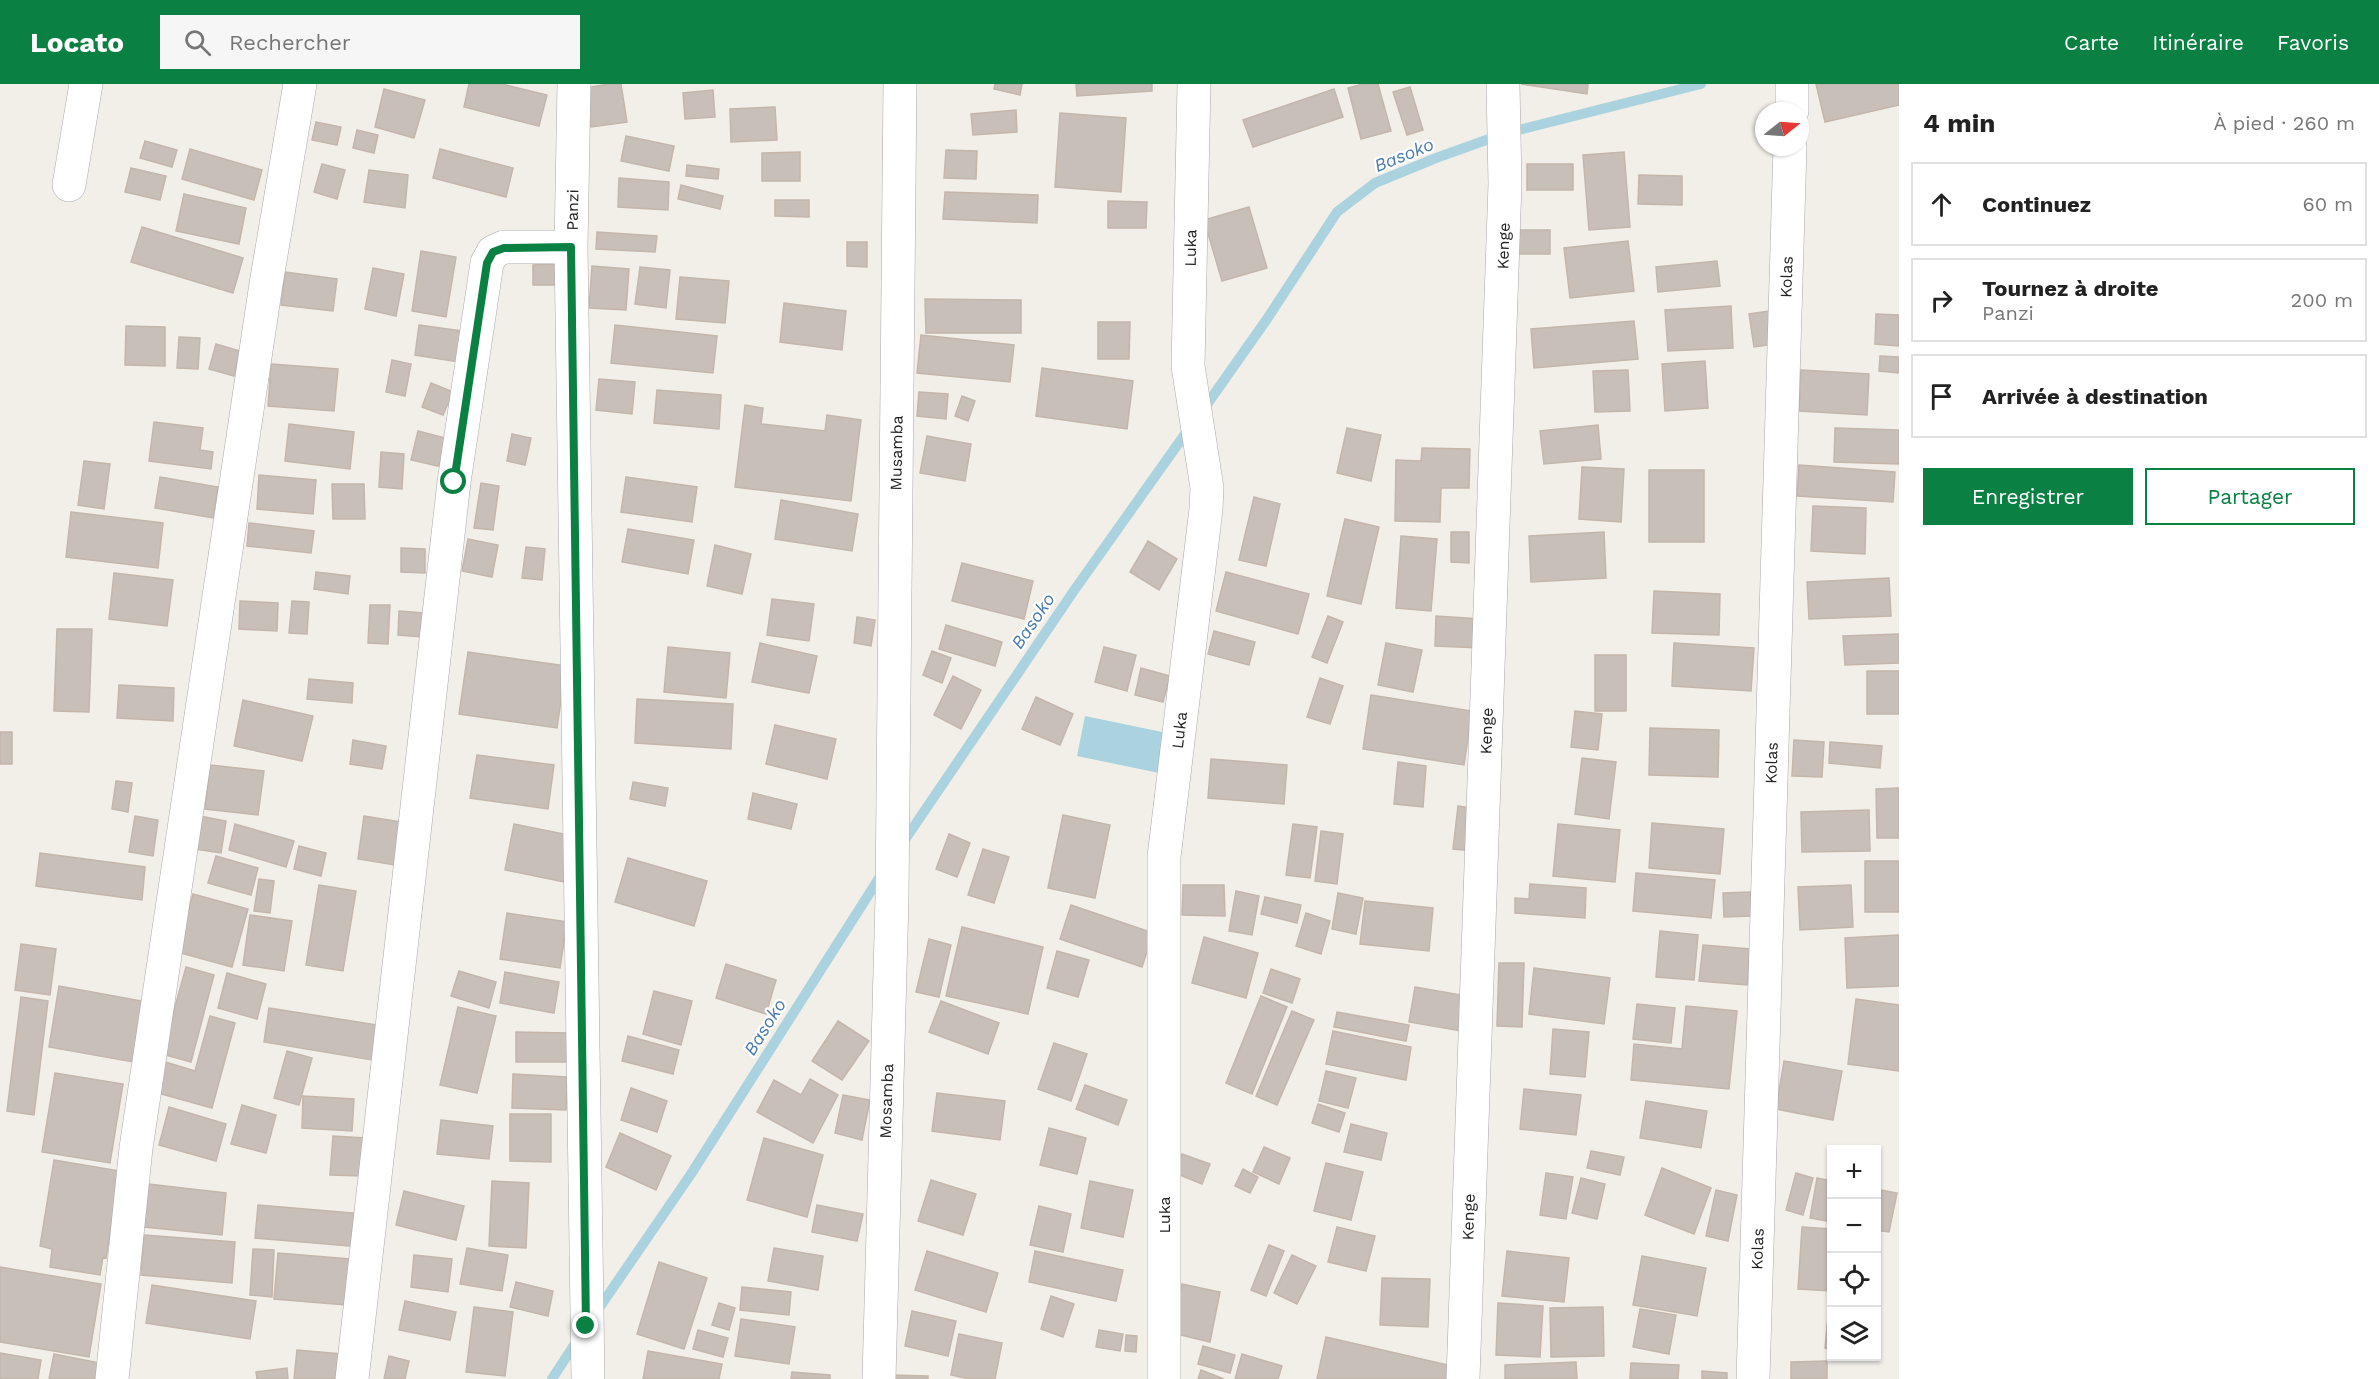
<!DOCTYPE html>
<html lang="fr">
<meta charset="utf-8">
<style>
body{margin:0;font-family:"Work Sans",sans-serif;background:#f6f6f6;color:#222}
.controls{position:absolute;right:18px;bottom:18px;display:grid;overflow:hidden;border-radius:0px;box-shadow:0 2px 4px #0004}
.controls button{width:54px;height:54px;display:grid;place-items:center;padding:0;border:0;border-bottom:2px solid #e0e0e0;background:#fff;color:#222;font:30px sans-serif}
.compass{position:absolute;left:1755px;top:18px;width:54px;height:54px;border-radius:50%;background:#fff;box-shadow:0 2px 4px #0004;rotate:73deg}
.stop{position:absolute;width:18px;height:18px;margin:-14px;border:4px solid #0b8043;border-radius:50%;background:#fff}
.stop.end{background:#0b8043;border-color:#fff;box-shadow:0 2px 6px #0008}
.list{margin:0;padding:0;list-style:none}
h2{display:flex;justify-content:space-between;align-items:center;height:78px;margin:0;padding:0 24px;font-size:26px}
h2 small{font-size:20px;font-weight:400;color:#767676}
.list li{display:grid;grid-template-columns:39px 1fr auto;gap:18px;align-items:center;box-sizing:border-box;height:84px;margin:0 12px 12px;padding:0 12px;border:2px solid #e0e0e0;border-radius:0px}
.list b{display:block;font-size:22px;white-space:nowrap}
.list p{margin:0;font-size:20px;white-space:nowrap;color:#767676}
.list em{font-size:20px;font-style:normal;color:#767676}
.actions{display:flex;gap:12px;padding:18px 24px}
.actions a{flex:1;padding:14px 0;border:2px solid #0b8043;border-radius:0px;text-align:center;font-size:21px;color:#0b8043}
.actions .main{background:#0b8043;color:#fff}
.icon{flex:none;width:33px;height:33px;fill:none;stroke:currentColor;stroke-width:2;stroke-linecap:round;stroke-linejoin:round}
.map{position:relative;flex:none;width:1899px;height:1295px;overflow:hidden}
header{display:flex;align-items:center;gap:36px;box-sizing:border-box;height:84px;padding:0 30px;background:#0b8043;color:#fff}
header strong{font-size:28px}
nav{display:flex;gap:33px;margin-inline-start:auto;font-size:21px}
.search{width:420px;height:54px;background:#f6f6f6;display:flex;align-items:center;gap:15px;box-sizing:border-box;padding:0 21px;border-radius:0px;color:#767676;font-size:22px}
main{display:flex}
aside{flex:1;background:#fff}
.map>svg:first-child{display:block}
.water{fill:#aad3df}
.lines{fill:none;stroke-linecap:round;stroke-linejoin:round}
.stream{stroke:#aad3df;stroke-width:10}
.building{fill:#c7bfb8;stroke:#c4b6ab;stroke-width:1.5}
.minor-casing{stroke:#a9a9a9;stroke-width:34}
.minor{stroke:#fff;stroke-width:33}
.route{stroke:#0b8043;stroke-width:8}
.labels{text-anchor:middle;stroke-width:4.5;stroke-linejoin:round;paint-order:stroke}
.street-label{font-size:16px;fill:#222;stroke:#fff}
.water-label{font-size:18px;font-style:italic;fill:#4a7aab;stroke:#fff}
</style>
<header>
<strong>Locato</strong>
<div class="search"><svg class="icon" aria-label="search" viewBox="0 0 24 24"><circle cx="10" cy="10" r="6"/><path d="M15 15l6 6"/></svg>Rechercher</div>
<nav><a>Carte</a><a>Itinéraire</a><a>Favoris</a></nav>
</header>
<main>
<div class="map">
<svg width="1899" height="1295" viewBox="0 0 1899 1295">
<rect width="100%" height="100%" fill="#f2efe9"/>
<path class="water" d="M1085,632L1167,649L1159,689L1077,672Z"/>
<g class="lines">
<path class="stream" d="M1203,326L1267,235L1337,128L1375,99L1436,74L1503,50L1701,0
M902,760L1073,508L1190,343
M595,1230L691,1090L883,788
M552,1295L578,1255"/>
</g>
<path class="building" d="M469,0H502L547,11L539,42L464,23Z
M609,0H621L627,38L591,43L584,4Z
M995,0H1022L1020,11L994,5Z
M1076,0H1152V7L1077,12Z
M1363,0H1378L1391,47L1361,55L1348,4Z
M1521,0H1588L1587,10Z
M1816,0H1899V21L1825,38Z
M1410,3L1423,46L1407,51L1393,8Z
M384,5L425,16L414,54L375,43Z
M1334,5L1343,33L1253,63L1243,36Z
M713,6L715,33L685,35L683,9Z
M775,23L777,56L731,58L730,25Z
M1016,26L1017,48L973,51L971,30Z
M1060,29L1126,34L1121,108L1055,103Z
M316,38L341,43L337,61L312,56Z
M357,46L378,51L374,69L353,64Z
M626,52L674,62L669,87L621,77Z
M145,57L177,66L172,83L140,74Z
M190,65L262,86L254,116L182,95Z
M440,65L513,84L506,113L433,94Z
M946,66L977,67L976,95L944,94Z
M800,68V97H762V69Z
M1624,68L1630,143L1589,146L1583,71Z
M322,80L345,86L337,115L314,108Z
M1527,80H1573V106H1527Z
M687,81L719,85L718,95L686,92Z
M131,84L166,92L160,116L125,108Z
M369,86L408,91L405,124L364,118Z
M1639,91L1682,92V121L1638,120Z
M619,94L669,98L668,126L618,123Z
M681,101L723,112L720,125L678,115Z
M945,108L1038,111L1037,139L943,135Z
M184,110L246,124L239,160L176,147Z
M775,116H809V133L775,132Z
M1108,117L1147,118L1146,144H1108Z
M1249,123L1267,184L1222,197L1204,136Z
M142,143L243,174L233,209L131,178Z
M1518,146H1550V170H1518Z
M597,148L657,152L655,168L596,165Z
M1628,157L1634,207L1570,214L1564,164Z
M847,158H867V183L847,182Z
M421,167L456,173L446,233L412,227Z
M1717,177L1720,202L1658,208L1656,183Z
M557,180L558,201H533V181Z
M592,182L629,185L626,226L589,224Z
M640,183L670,186L666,224L635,220Z
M373,184L404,190L396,232L365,225Z
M285,188L337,195L333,227L281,221Z
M680,193L729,197L725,239L676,235Z
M925,215L1021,216V249H926Z
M784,219L846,227L842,266L780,258Z
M1731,222L1733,264L1668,267L1665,226Z
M1769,227L1774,260L1754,263L1749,230Z
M1876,230L1899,231V262L1875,260Z
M1634,237L1638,275L1534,284L1531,245Z
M1098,238H1130L1129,275H1098Z
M419,241L469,248L465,279L415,271Z
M615,241L717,252L713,289L611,279Z
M126,242L165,243V282L125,281Z
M921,251L1014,261L1010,298L917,289Z
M179,253L200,254L198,285L177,284Z
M216,260L240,267L234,292L209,285Z
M1880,272L1899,273V289L1879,287Z
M392,276L411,280L405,312L386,308Z
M1705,277L1708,324L1665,327L1662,280Z
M271,280L338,285L334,327L268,322Z
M1042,284L1133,297L1127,345L1036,332Z
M1628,286L1630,327L1595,328L1593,287Z
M1801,286L1869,290L1867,331L1799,327Z
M599,295L635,298L632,330L596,326Z
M431,299L453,308L443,331L422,323Z
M657,306L721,311L719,345L654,339Z
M919,308L948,310L946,335L917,332Z
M962,312L975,317L968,337L955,332Z
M745,321L763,324L761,340L825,347L827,331L861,336L851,417L735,403Z
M154,338L203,344L200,366L213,368L211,385L149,377Z
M289,340L354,348L350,385L285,377Z
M1598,341L1601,375L1544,380L1540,347Z
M1347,344L1381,351L1371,397L1337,389Z
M1835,344L1899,346V380L1834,378Z
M418,347L453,356L447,384L411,376Z
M512,350L531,354L525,381L507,377Z
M927,352L971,360L965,397L920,389Z
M1422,364L1470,365L1469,404H1441L1440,438L1395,437L1396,376L1421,377Z
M381,368L404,370L402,405L379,403Z
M84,377L110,380L104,425L78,421Z
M1799,381L1895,388L1893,418L1797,412Z
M1582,383L1624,385L1621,438L1579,435Z
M1649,386H1704V458H1649Z
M259,391L316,396L313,430L257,425Z
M160,393L218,403L213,434L155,424Z
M626,393L697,403L692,438L621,428Z
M481,399L499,402L493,446L474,444Z
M332,400H364L365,435H333Z
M1254,413L1280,420L1266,482L1239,476Z
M781,416L858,430L852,467L775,455Z
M1813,422L1866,424L1865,470L1811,467Z
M71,428L163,439L158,484L66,473Z
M1345,435L1379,443L1361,520L1327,512Z
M249,439L314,447L311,469L247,462Z
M628,445L694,456L688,490L622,478Z
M1451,448H1469V479L1451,478Z
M1604,448L1606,494L1531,498L1529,452Z
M1401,452L1437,455L1431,527L1396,524Z
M468,455L498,461L492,493L462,487Z
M1148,457L1177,475L1159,506L1130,488Z
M715,461L751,470L742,510L707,502Z
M526,463L545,465L542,496L522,494Z
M401,464L425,465V489L401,488Z
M962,479L1033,497L1024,535L952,517Z
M316,488L350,492L348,510L314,505Z
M1226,488L1309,510L1298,550L1216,527Z
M114,489L173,496L167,542L109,535Z
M1889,494L1891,532L1809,535L1807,498Z
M1654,507L1720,510L1719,551L1652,549Z
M772,515L814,520L809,557L767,551Z
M240,517L278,519L277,547L239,545Z
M292,517L309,518L307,550L289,549Z
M370,521H390L388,560L368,559Z
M399,527L424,529L423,553L398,551Z
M1328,532L1343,538L1327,579L1312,573Z
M1436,532L1481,535L1480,564L1435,562Z
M857,533L875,536L871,562L854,559Z
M946,541L1002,558L995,582L939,565Z
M57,545H92L89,628L54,627Z
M1214,547L1255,558L1249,581L1208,570Z
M1899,550V579L1845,581L1843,552Z
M760,559L817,572L809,609L752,598Z
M1386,559L1422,566L1413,608L1378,601Z
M1674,559L1754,564L1751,607L1672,602Z
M668,563L730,569L726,614L664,608Z
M1104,563L1136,571L1127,607L1095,598Z
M932,567L951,574L942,599L923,591Z
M468,568L566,582L557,644L459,630Z
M1595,571H1626V627H1595Z
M1141,584L1170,592L1163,618L1135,611Z
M1867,587H1899V630H1867Z
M953,592L981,606L961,645L934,631Z
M1320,594L1343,602L1330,640L1307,633Z
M309,595L353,599L352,619L307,615Z
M119,601L174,604L173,637L117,634Z
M1371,611L1472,627L1464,681L1363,665Z
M1036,613L1073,630L1060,661L1022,645Z
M637,615L733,620L731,665L635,659Z
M243,616L313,632L302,677L234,662Z
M1575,627L1602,630L1598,666L1571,663Z
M775,641L836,655L827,695L766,680Z
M1650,644L1719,646L1718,693L1649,691Z
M0,648H12V680H0Z
M353,656L386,662L382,685L350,680Z
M1794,656L1824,658L1822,693L1792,692Z
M1830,658L1882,662L1880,684L1829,679Z
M477,671L554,681L548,725L470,714Z
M1582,674L1616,678L1609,735L1575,730Z
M1211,675L1287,681L1284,720L1208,714Z
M1398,678L1426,682L1423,723L1394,720Z
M210,681L264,687L258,731L205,725Z
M116,697L132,699L128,728L112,725Z
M633,698L668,704L665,722L630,715Z
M1899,704V754H1877L1876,705Z
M753,709L797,720L791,745L748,735Z
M1458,722L1478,725L1473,767L1453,765Z
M1869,726L1870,767L1802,768L1801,728Z
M1063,731L1110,741L1095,814L1048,804Z
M135,732L158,736L153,772L129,768Z
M200,732L226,737L221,769L195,765Z
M364,732L414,740L407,783L358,775Z
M1652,739L1724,745L1720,790L1649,784Z
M235,740L294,757L286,783L229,766Z
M514,740L574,752L565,798L505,786Z
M1293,740L1317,743L1310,794L1286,791Z
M1558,740L1620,746L1615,798L1553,792Z
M1321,747L1343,750L1337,800L1315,797Z
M949,750L970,759L957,793L936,785Z
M299,762L326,769L321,792L294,785Z
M983,765L1009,773L994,819L968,811Z
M40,769L145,783L142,816L36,802Z
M216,772L258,784L251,811L208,799Z
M628,774L707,797L694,842L615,818Z
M1865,777H1899V828H1865Z
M1636,789L1715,796L1711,834L1633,827Z
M259,795L274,797L270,829L254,827Z
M1530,800L1586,804L1585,834L1515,829V814L1529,815Z
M319,801L356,807L343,887L306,881Z
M1183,801H1224L1225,832L1182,831Z
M1851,801L1853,843L1800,846L1798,803Z
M1236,807L1259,812L1252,851L1229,847Z
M1751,808L1752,832L1724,833L1723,809Z
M1338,809L1363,814L1356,850L1332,845Z
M193,810L248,825L232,883L177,868Z
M1265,813L1301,821L1297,839L1261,830Z
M1365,817L1433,824L1429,867L1360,860Z
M1071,821L1153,849L1142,883L1060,855Z
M507,829L567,838L560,884L500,875Z
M1306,829L1330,837L1321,870L1296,862Z
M250,831L292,837L284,887L243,881Z
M962,843L1043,863L1028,930L946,912Z
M1660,847L1698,851L1694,896L1656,893Z
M1899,851V902L1847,904L1845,854Z
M1204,853L1258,869L1246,914L1192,899Z
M929,855L951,861L939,913L916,908Z
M21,860L56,865L50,911L15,906Z
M1703,861L1750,865L1747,901L1699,897Z
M1057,867L1089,876L1078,913L1047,904Z
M1499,879H1524L1522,943L1497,942Z
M726,880L776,896L766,930L716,914Z
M186,883L214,891L191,978L162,970Z
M1534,884L1610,894L1604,940L1529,930Z
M1271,885L1300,895L1292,919L1263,909Z
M459,887L496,898L489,924L451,912Z
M505,888L559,898L554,929L500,919Z
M227,889L266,900L257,935L218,924Z
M59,902L142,917L133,978L49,963Z
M1415,903L1467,912L1461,947L1409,938Z
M654,907L692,917L681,961L643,950Z
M1261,912L1287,923L1252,1010L1226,999Z
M21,913L48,917L34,1031L7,1027Z
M1856,915L1899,921V987L1848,980Z
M941,917L999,939L988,970L929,948Z
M1637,920L1675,924L1671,959L1633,955Z
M1686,922L1737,927L1729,1005L1631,996L1634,960L1682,965Z
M458,923L496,932L477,1009L440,1001Z
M269,924L390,943L384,978L264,958Z
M1292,927L1314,936L1277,1021L1256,1012Z
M1337,928L1409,941L1406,957L1334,943Z
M210,932L235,939L212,1024L154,1008L162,977L195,987Z
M838,937L869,957L842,996L812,977Z
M1553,945L1589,948L1585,993L1550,990Z
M1333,947L1411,963L1406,996L1326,980Z
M516,948L569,949V978H516Z
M628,952L679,966L673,990L622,977Z
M1054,959L1087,970L1071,1017L1038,1005Z
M287,967L312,974L299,1021L274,1014Z
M1784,977L1842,987L1833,1036L1776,1025Z
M1326,987L1356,994L1348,1024L1319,1017Z
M55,989L123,1000L110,1079L42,1068Z
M513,990L567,993L566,1026L512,1024Z
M810,995L838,1011L813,1059L757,1028L774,996L801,1011Z
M1085,1001L1127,1016L1118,1041L1076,1025Z
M631,1004L667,1017L657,1048L621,1036Z
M1524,1005L1581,1011L1576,1051L1520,1045Z
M937,1009L1005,1017L1000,1056L932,1047Z
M843,1011L870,1016L862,1056L835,1049Z
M303,1012L354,1015L352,1047L302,1044Z
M1646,1017L1707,1027L1701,1064L1640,1054Z
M1318,1020L1345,1029L1339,1048L1312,1039Z
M242,1021L276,1031L266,1069L231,1060Z
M169,1023L226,1040L216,1077L159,1061Z
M510,1030H551V1078L510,1077Z
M441,1036L493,1042L489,1075L437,1070Z
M1351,1040L1387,1049L1381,1076L1344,1068Z
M1049,1044L1086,1054L1077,1090L1040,1081Z
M620,1049L671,1072L656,1106L606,1083Z
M333,1052L365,1054L363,1092L330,1091Z
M764,1054L823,1071L807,1133L747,1116Z
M1264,1063L1290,1074L1279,1100L1253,1088Z
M1591,1067L1624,1073L1620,1091L1587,1084Z
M1182,1070L1210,1080L1202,1100L1175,1089Z
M54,1076L120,1087L106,1174L103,1173L100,1191L50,1183L52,1165L40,1162Z
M1326,1079L1363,1088L1351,1136L1314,1127Z
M1662,1084L1711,1104L1694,1150L1645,1131Z
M1243,1085L1258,1093L1250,1109L1235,1102Z
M1546,1089L1573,1093L1566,1135L1540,1131Z
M1796,1089L1813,1094L1803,1131L1786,1126Z
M1581,1094L1605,1100L1597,1135L1572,1129Z
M1817,1094L1832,1097V1138L1810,1134Z
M931,1096L976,1110L963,1151L918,1137Z
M492,1097L529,1099L526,1164L489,1162Z
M1090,1097L1133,1106L1123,1153L1081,1144Z
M148,1100L226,1109L222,1151L144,1143Z
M1876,1105L1897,1109L1889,1148L1876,1146Z
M1716,1106L1737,1111L1728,1157L1706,1152Z
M404,1107L464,1122L456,1156L396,1141Z
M258,1121L364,1130L361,1163L255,1154Z
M817,1121L863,1130L857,1157L812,1148Z
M1039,1122L1071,1130L1063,1168L1030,1161Z
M1337,1143L1375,1152L1366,1187L1328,1178Z
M1802,1143L1832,1145V1207L1798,1205Z
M144,1151L235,1158L232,1199L141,1191Z
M1269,1161L1284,1167L1266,1212L1251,1206Z
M467,1164L508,1171L502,1207L460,1200Z
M774,1164L823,1172L818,1206L768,1197Z
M253,1165L274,1166L272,1213L250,1211Z
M927,1167L998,1189L986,1228L915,1206Z
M1035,1167L1123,1186L1116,1217L1029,1198Z
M1507,1167L1569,1174L1564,1218L1502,1212Z
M278,1169L362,1176L358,1222L274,1215Z
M414,1171L452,1175L448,1208L411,1203Z
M1292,1171L1316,1182L1297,1220L1274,1209Z
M1642,1172L1706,1184L1697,1232L1633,1221Z
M659,1178L707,1194L684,1265L637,1250Z
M0,1183L101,1200L89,1273L0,1258Z
M1382,1194L1430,1195L1428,1243L1380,1241Z
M516,1198L553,1207L548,1232L510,1223Z
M1182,1200L1220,1208L1210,1258L1172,1249Z
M152,1201L256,1217L250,1255L146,1239Z
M742,1203L791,1208L789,1231L740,1226Z
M1051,1212L1074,1220L1063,1253L1041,1245Z
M1830,1212L1832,1213V1265L1825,1264Z
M405,1217L456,1228L450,1256L399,1246Z
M719,1219L735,1224L729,1246L712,1241Z
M1498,1219L1543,1222L1540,1273L1496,1271Z
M474,1223L513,1228L505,1292L466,1288Z
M1603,1223L1604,1272L1551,1273L1550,1224Z
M1640,1225L1676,1231L1669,1270L1633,1263Z
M912,1227L956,1237L948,1272L905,1262Z
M741,1235L795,1243L789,1280L735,1272Z
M698,1246L728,1254L723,1273L693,1265Z
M1099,1246L1123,1250L1120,1267L1096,1263Z
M959,1250L1002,1259L995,1295H969L951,1291Z
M1126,1251L1137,1252L1136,1268L1125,1267Z
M1326,1253L1448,1281L1445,1295H1317Z
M1203,1262L1235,1271L1230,1289L1198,1280Z
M297,1266L342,1270L339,1295H294Z
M648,1267L722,1280L719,1295H643Z
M0,1269L41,1276L38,1295H0Z
M54,1270L100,1279L97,1295H49Z
M1242,1270L1282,1282L1278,1295H1235Z
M389,1272L409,1277L405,1295H384Z
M1827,1277V1295H1791V1278Z
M1576,1278L1577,1295H1505V1281Z
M1631,1279L1679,1281L1678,1295H1630Z
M287,1284L288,1295H257L256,1288Z
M1201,1286L1224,1295H1198Z
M1702,1287L1727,1289V1295H1702Z
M792,1288L830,1291V1295H791Z
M891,1291L928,1292V1295H891Z"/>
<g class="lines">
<defs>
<path id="minor" d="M574,0L571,163L588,1295
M1792,27V0
M69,101L86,0
M112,1295L136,1064L266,200L300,0
M352,1295L454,398L487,179L493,168L504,163H571
M879,1295L892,813L900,0
M1164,1295V773L1206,425L1207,404L1188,282L1194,0
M1463,1295L1505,100L1503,0
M1753,1295L1790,63"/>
</defs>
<use href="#minor" class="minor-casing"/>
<use href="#minor" class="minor"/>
</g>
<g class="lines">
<path class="route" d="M454,398L487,179L493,168L504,164L571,163L586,1242"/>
</g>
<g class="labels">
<g class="street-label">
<text transform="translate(572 126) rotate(-89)" y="6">Panzi</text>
<text transform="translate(1503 162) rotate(-88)" y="6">Kenge</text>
<text transform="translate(1190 164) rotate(-89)" y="6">Luka</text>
<text transform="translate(1786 193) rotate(-88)" y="6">Kolas</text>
<text transform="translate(896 369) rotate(-89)" y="6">Musamba</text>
<text transform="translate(1179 646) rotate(-83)" y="6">Luka</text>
<text transform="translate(1486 647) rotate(-88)" y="6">Kenge</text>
<text transform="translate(1771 679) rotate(-88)" y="6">Kolas</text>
<text transform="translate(886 1017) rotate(-88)" y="6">Mosamba</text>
<text transform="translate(1164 1131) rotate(-90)" y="6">Luka</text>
<text transform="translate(1468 1133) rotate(-88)" y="6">Kenge</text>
<text transform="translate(1757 1165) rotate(-88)" y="6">Kolas</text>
</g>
<g class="water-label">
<text transform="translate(1404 71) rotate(-22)" y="6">Basoko</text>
<text transform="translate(1033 537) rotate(-56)" y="6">Basoko</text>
<text transform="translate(765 943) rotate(-58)" y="6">Basoko</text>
</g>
</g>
</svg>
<div class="controls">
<button>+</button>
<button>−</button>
<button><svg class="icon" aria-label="locate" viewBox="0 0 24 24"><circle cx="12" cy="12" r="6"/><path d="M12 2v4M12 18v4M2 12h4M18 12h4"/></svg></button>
<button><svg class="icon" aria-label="layers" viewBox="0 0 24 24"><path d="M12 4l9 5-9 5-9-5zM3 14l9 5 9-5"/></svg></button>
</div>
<svg class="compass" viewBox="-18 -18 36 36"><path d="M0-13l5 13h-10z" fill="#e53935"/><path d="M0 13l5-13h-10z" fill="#767676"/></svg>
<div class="stop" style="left:454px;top:398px"></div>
<div class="stop end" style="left:586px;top:1242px"></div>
</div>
<aside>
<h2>4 min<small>À pied · 260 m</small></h2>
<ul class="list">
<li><svg class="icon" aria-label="ahead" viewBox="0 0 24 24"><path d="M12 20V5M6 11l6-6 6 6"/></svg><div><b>Continuez</b></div><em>60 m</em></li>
<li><svg class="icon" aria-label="right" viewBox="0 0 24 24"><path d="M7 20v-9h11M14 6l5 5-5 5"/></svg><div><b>Tournez à droite</b><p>Panzi</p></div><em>200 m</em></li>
<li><svg class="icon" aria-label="arrive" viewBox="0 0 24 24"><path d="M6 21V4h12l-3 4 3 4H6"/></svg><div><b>Arrivée à destination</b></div></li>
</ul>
<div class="actions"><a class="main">Enregistrer</a><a>Partager</a></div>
</aside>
</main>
